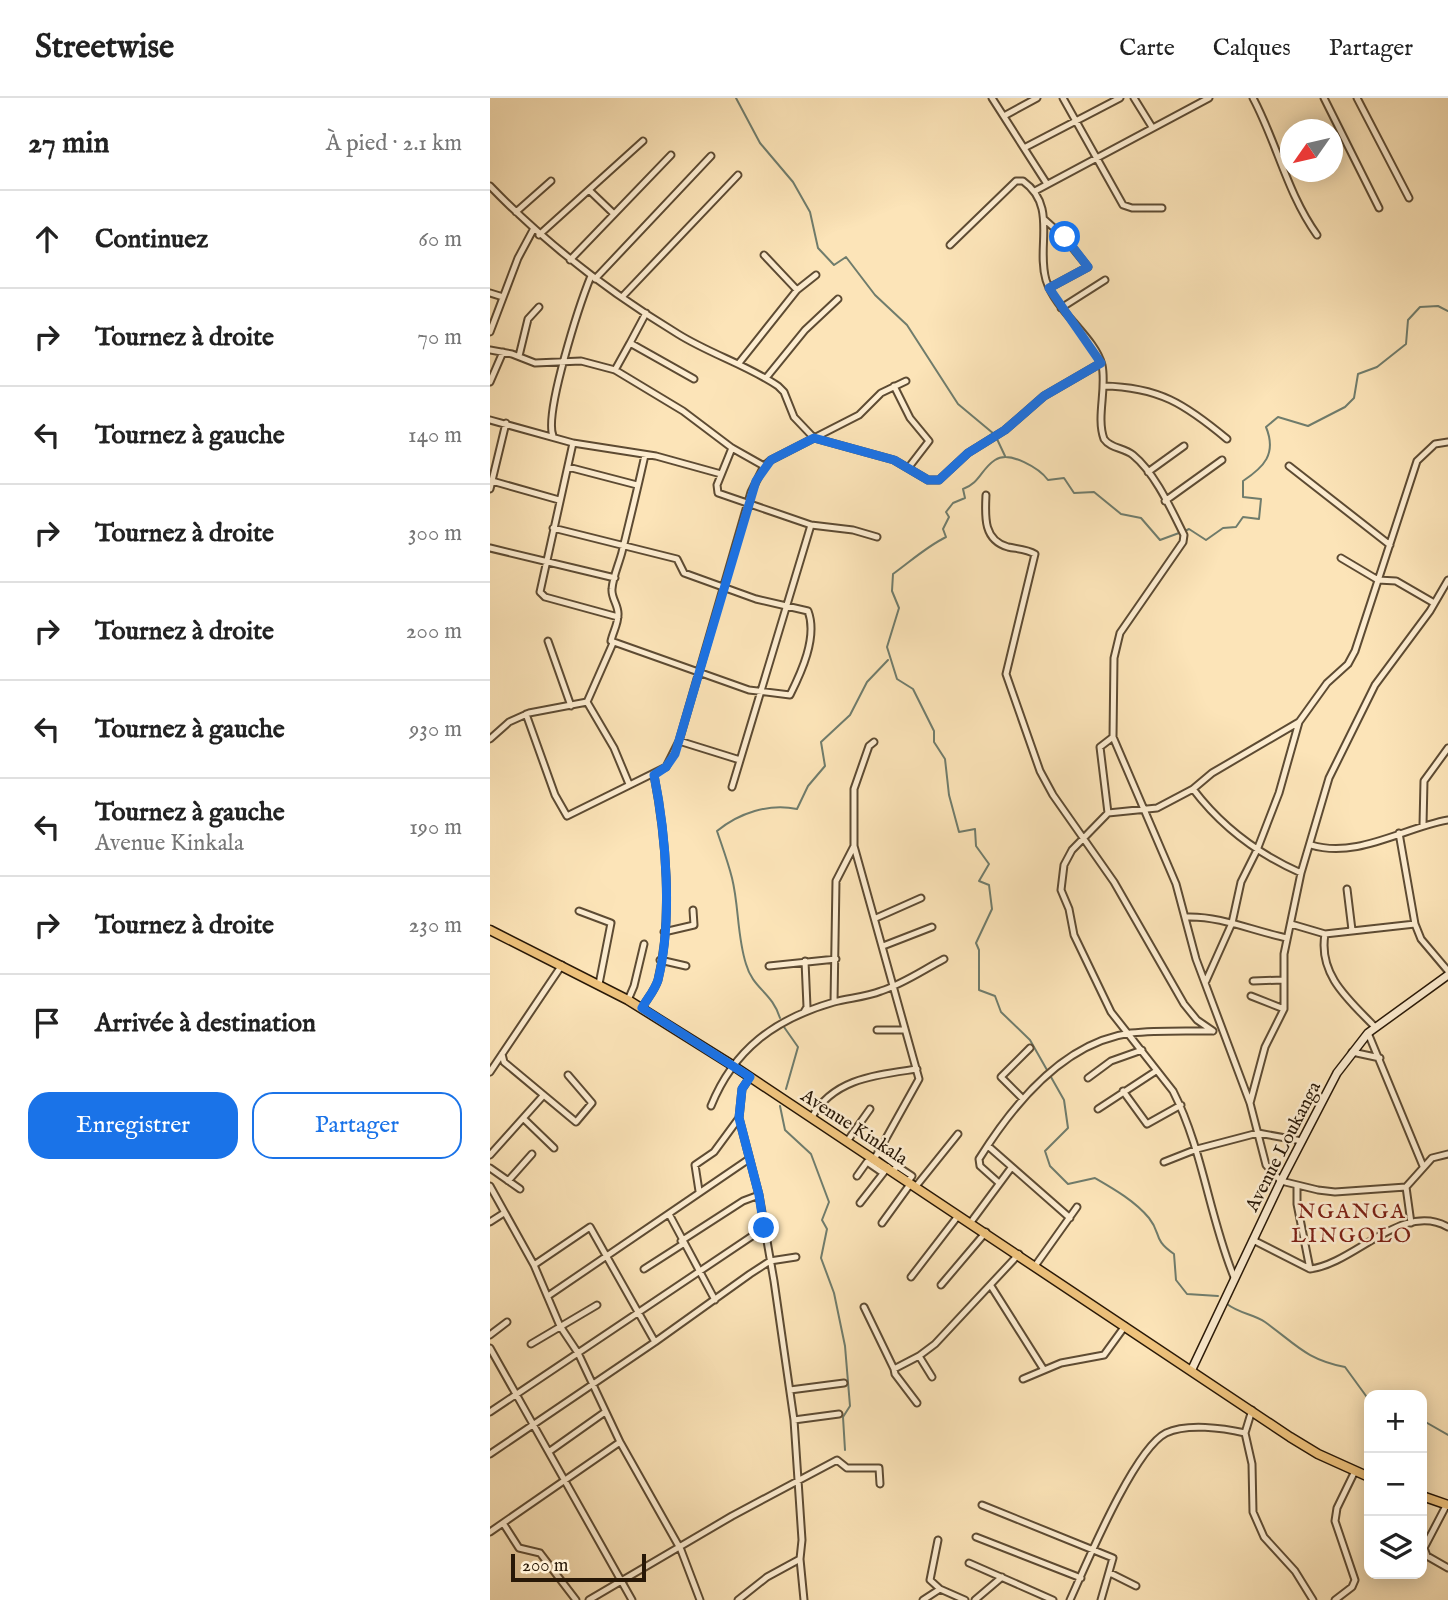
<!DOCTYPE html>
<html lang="fr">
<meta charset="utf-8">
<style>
body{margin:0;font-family:"IM FELL English",serif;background:#f6f6f6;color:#222}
.controls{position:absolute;right:21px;bottom:21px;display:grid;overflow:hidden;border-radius:14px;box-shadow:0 4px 18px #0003}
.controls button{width:63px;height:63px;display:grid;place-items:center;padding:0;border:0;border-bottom:2px solid #e0e0e0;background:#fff;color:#222;font:35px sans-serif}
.compass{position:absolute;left:790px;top:21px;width:63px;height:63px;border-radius:50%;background:#fff;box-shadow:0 4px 18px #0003;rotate:236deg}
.scale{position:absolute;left:21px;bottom:18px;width:135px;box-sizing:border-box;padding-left:7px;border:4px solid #281807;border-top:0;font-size:19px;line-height:24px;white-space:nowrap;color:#281807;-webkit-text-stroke:5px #fdedd1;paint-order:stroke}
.stop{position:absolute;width:21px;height:21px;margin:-16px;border:5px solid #1a73e8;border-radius:50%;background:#fff}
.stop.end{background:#1a73e8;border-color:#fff;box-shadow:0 2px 7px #0008}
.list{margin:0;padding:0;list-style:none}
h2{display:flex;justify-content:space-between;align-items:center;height:91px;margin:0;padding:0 28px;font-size:30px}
h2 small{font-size:23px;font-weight:400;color:#767676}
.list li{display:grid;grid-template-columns:46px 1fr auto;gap:21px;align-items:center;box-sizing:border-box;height:98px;padding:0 28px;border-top:2px solid #e0e0e0}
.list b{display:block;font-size:26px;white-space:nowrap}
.list p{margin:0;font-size:23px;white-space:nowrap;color:#767676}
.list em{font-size:23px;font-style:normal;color:#767676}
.actions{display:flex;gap:14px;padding:21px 28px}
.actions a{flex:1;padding:16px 0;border:2px solid #1a73e8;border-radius:21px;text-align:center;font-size:24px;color:#1a73e8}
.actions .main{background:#1a73e8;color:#fff}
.icon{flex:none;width:38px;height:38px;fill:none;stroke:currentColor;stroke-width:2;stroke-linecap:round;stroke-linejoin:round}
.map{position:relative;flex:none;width:958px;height:1502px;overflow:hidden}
header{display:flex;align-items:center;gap:42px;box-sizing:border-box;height:98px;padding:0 35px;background:#fff;border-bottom:2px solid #e0e0e0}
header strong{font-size:33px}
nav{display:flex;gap:38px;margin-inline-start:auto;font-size:24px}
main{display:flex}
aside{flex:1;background:#fff}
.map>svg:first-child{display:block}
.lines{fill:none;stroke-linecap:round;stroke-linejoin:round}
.stream{stroke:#6f7c6c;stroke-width:2}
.street-casing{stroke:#5d4b33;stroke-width:9}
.secondary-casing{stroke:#281807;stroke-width:10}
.primary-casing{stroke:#281807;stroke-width:11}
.street{stroke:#fdedd1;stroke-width:5}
.secondary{stroke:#fdedd1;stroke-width:7}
.primary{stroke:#eec27c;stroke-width:8}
.route{stroke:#1a73e8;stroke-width:9}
.labels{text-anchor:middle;stroke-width:5;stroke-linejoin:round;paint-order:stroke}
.street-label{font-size:19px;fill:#281807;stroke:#fdedd1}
.neighbourhood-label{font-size:21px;letter-spacing:2px;fill:#7a1f14;stroke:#fdedd1}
</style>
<header>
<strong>Streetwise</strong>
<nav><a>Carte</a><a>Calques</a><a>Partager</a></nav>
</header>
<main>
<aside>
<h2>27 min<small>À pied · 2.1 km</small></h2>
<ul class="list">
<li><svg class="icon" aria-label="ahead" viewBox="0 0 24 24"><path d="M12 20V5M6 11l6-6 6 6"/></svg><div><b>Continuez</b></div><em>60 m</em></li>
<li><svg class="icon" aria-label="right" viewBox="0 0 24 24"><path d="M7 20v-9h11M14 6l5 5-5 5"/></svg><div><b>Tournez à droite</b></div><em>70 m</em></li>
<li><svg class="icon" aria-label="left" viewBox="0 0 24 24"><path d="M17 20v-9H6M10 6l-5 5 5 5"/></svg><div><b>Tournez à gauche</b></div><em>140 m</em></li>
<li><svg class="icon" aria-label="right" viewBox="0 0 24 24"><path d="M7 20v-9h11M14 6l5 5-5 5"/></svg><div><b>Tournez à droite</b></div><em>300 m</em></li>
<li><svg class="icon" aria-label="right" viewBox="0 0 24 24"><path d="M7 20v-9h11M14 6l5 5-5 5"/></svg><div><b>Tournez à droite</b></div><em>200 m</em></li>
<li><svg class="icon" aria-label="left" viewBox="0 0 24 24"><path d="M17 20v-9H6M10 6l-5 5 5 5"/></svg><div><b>Tournez à gauche</b></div><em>930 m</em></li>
<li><svg class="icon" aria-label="left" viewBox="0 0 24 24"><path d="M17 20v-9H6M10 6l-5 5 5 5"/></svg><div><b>Tournez à gauche</b><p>Avenue Kinkala</p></div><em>190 m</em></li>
<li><svg class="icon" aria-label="right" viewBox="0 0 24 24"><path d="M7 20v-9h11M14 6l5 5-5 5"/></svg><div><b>Tournez à droite</b></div><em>230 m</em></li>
<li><svg class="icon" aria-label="arrive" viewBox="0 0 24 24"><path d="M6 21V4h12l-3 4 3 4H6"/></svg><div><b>Arrivée à destination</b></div></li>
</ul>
<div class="actions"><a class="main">Enregistrer</a><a>Partager</a></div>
</aside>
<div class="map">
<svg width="958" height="1502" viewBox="0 0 958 1502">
<rect width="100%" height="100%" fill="#fce4b8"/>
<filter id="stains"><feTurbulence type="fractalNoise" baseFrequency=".00286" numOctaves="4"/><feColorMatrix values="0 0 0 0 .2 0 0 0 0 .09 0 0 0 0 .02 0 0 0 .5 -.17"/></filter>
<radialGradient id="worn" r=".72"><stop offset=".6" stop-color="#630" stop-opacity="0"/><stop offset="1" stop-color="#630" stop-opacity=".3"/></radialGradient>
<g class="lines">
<path class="stream" d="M246,0L270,45L303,84L320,114L328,150L344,167L356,159L385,197L417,227L468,306L504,336
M507,341L515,358
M695,433L699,431L716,442L733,430L746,429L753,419L769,421L771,401L753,399V383C774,369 787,356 776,329L788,319L818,328L855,309L864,300L868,276L887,269L916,246L918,222L930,209L948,208L958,213
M689,435L670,442L651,420L631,416L604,394L584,395L574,380L558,382C550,371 520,352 505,362C491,371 490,385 473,391L475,400L463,405L456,414L459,419L453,431L456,439C436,449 421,463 403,476L402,493L409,510L397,549L407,581L423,591L444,633V644L455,661L459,697L469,734L485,731L486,748L499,766L489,783L499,787L502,811L486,845L489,852V892L505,898L511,914L540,942L574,1002L578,1030L555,1053L560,1068L578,1086L605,1080C624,1091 645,1103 659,1120C672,1136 662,1141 684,1156L686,1182L697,1196L728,1198
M290,920C282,894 263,891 256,866C247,838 249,808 242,780C238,764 232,748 227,733C249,715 279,705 307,711L318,688L335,668L331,644L360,617L377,584L398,562
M294,929L308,949L296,991
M290,1008L295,1032L321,1056L339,1104L332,1122L337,1131L331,1160L344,1195L355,1248L360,1308L353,1319L355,1352
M737,1206C750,1216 764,1216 775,1224C806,1246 815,1261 855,1269L879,1302
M932,1322L958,1337"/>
<defs>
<path id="street" d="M502,0L557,86
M573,0L633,107L642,110H672
M644,0L662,29
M763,0C787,45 797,95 827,137
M834,0L889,110
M867,0L919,100
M514,18L547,0
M534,50L630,0
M0,88C56,146 119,194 188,236C220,256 257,267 288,288L294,294L304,319L324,340L404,362L438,382H449L478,355L515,332L554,298L611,265
M99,92L124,116
M545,93L719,0
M26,114L61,83
M555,122L574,139L598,169L559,190
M49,137L153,43
M460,147L526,83H533C568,108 546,148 556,182C566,214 605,239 612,267C617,291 606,319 614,341C621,351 633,349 643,357C665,375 681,411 694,437L693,444L630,535L624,560L623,639L686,786L706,861L760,1005L776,1067L791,1083L828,1092L845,1094L916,1089
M274,157L307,192
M80,162L181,57
M105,181L221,58
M0,195L13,199
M132,199L248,77
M571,210L615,182
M0,234L28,160L43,132
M140,245L156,215
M0,252L22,256L45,265L91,263L125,272L193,313L242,350L274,368
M29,258L38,221L49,209
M249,265L307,192L326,177
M125,272L140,245L204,281
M276,280L315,232L348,201
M0,284L13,254
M404,288L420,320L439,343L419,369
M613,288C669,289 695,306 737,341
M0,322L83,345L50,494L55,499L128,519
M63,338C54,315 90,205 101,178
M83,345L166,358L231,376
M242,350L227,387L228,395L321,427L363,432L387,439
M799,368L900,447
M78,369L147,387
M658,374L694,348
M2,383L69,402
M0,391L16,325
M496,397C495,418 493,442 518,449C527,451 537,451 545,456L516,576L550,673L563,697L624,784L694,906L707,922L723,933
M675,403L732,362
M63,430L187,461L194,475L266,501L318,513C328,539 311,575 300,597L259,592L121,543C123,534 128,526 128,517C129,508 121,500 122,491C123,478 129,466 132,454C140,421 148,389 155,357
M0,450L125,480
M851,460L888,482L906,483L944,505
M58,543L81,608
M123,545L97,604L124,650L139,686
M36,616L65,697L77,718L176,669L189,643L261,394L274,368L281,362L369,317L391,295L416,283
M0,641L19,624L39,615L97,604
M189,643L250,662
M384,644L379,648L364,691V748L429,981L385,1060
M242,689L321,427
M703,691C731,728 768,756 811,775
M618,715L610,649L623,639
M933,727L934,683L958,650
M909,735L925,826
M821,747C867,761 913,730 958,722
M857,791L862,832
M89,813L121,825L109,886
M697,819C731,818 763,833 797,840
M386,820L431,800
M801,826L835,836L925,826L931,841L958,873
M174,834L204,827L203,812
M835,836C828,877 859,902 885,929
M393,848L442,829
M170,862L196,868
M279,868L346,861
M716,883L742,825L751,784L767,752L789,695L809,624L837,585L858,566L865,553L927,363L945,346L958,344
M763,883L793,882
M761,898L794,911
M138,902L144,888L154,846
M344,904L346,783L364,748
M152,910C157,901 165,892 168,882C183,820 176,739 164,677
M314,914L317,909L315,863
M387,932H415
M878,935L933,1068
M862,954L890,960
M12,956L14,964L86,1024L102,1005L78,977
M0,974L72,867
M598,980L621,963L652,952
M633,993L657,1026L691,1007
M533,1001L511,979L540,950
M760,1005L775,949L794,911V856L811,775L839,680L885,587L940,513L958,482
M221,1008C244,951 285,921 344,904C359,900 376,899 391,893C413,886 433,872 454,861
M608,1011L666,973
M322,1019C344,980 387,977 427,971
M34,1021L64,1050
M358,1042L380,1011
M498,1048L580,1120
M388,1054L407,1068
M0,1057L52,999
M674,1064L707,1051L768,1035L812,1043
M0,1070L30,1091
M404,1072L407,1068L422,1078L419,1082
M367,1078L377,1064L393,1075
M18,1083L42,1056
M509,1085L490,1068L489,1061C522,1008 573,944 641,935C667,932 695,933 722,933
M427,1087L468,1036
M807,1087V1106L820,1171
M0,1088L44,1167L70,1228L88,1255L130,1344L191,1452L210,1502
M209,1093L205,1067L224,1054L249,1020
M370,1105L398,1069
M179,1116L225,1202
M0,1124L14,1115
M481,1124L521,1070
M392,1125L421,1085
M921,1125L916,1089L942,1060L958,1056
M763,1142L820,1171C864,1166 912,1103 958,1129
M191,1143L253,1103L269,1097
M44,1167L100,1129L165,1244
M545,1168L587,1109
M154,1171L193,1146
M421,1179L468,1118
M744,1179C719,1118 713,1052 683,993L621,914L584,837L579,811L571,792L574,767L582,752L618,715L667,710L703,691L722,675L809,624
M451,1187L496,1134
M501,1188L554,1272
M58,1198L259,1061
M374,1209L404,1271L429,1258
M0,1237L17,1224
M41,1246L107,1207
M0,1250L142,1502
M404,1271L405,1276L427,1305
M442,1279L429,1258L445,1246L529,1156
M533,1281L571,1265L614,1257L635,1228
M300,1292L354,1285
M762,1312L755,1335L762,1366L763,1414L774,1439L805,1473L823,1502
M0,1314L274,1130
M304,1322L349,1316
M60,1353L115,1314
M0,1356L165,1244L260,1176L280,1163L306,1159
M957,1406L934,1450L937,1458L958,1470
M492,1407L623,1460L611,1502
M13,1425L29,1450L50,1455L86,1502
M0,1434L130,1344
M486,1439L591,1480
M448,1442L440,1482L450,1491
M310,1461L314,1502
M479,1465L563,1502
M620,1475L646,1488
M99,1502L242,1418L347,1362L357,1370H389L390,1386
M248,1502L277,1479L310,1461L312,1442L304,1322L284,1183L269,1097L249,1020L252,991L260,979
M433,1502L450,1491L475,1502
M485,1502L512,1479
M580,1502C596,1467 644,1351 676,1335C697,1325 733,1330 755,1335
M845,1502L862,1489L865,1482L845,1423L847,1410L865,1373"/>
<path id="secondary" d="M702,1271L791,1083L847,975L878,935L958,877"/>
<path id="primary" d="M0,832L138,902L242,967L800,1339L828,1356L879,1379
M932,1398L958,1407"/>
</defs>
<use href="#street" class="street-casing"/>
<use href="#secondary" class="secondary-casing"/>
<use href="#primary" class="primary-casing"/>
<use href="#street" class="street"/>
<use href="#secondary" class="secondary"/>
<use href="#primary" class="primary"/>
</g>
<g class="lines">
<path class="route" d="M274,1130L269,1097L249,1020L252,991L260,979L152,910C157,901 165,892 168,882C183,823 176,736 164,677L176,669L185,656L266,383L281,362L324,340L404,362L438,382H449L478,355L515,332L554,298L611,265L559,190L598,169L575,139"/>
</g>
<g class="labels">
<g class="street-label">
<text transform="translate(365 1028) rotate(33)" y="7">Avenue Kinkala</text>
<text transform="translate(792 1048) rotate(-63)" y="7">Avenue Loukanga</text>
</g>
<g class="neighbourhood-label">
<text x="862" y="1120">NGANGA<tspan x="862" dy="24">LINGOLO</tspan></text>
</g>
</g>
<rect width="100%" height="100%" filter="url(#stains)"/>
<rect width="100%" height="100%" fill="url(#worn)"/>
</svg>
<div class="controls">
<button>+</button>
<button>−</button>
<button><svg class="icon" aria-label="layers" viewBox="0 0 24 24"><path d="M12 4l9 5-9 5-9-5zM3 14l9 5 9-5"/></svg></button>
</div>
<svg class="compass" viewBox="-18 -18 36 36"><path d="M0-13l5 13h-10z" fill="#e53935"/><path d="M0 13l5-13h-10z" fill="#767676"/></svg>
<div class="scale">200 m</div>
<div class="stop" style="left:575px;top:139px"></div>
<div class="stop end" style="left:274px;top:1130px"></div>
</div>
</main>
